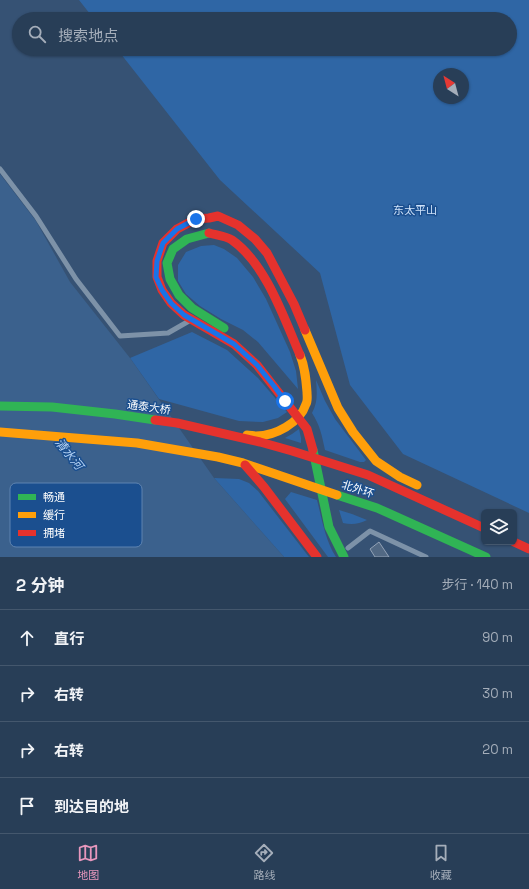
<!DOCTYPE html>
<html lang="zh">
<meta charset="utf-8">
<style>
body{margin:0;font-family:"Space Grotesk","Noto Sans SC",sans-serif;background:#30455d;color:#f1f3f6}
.controls{position:absolute;right:12px;bottom:12px;display:grid;overflow:hidden;border-radius:6px;box-shadow:0 1px 3px #0004}
.controls button{width:36px;height:36px;display:grid;place-items:center;padding:0;border:0;border-bottom:1px solid #44576d;background:#283e57;color:#f1f3f6;font:20px sans-serif}
.compass{position:absolute;left:433px;top:68px;width:36px;height:36px;border-radius:50%;background:#283e57;box-shadow:0 1px 3px #0004;rotate:324deg}
.stop{position:absolute;width:12px;height:12px;margin:-9px;border:3px solid #1a73e8;border-radius:50%;background:#fff}
.stop.end{background:#1a73e8;border-color:#fff;box-shadow:0 1px 4px #0008}
.list{margin:0;padding:0;list-style:none}
h2{display:flex;justify-content:space-between;align-items:center;height:52px;margin:0;padding:0 16px;font-size:17px}
h2 small{font-size:13px;font-weight:400;color:#a5aeba}
.list li{display:grid;grid-template-columns:26px 1fr auto;gap:12px;align-items:center;box-sizing:border-box;height:56px;padding:0 16px;border-top:1px solid #44576d}
.list b{display:block;font-size:15px;white-space:nowrap}
.list em{font-size:13px;font-style:normal;color:#a5aeba}
.icon{flex:none;width:22px;height:22px;fill:none;stroke:currentColor;stroke-width:2;stroke-linecap:round;stroke-linejoin:round}
.map{position:relative;flex:none;width:529px;height:557px;overflow:hidden}
.search{position:absolute;background:#283e57;box-shadow:0 1px 3px #0004;left:12px;right:12px;top:12px;height:44px;display:flex;align-items:center;gap:10px;box-sizing:border-box;padding:0 14px;border-radius:22px;color:#a5aeba;font-size:15px}
.sheet{height:276px;background:#283e57}
nav{display:flex;justify-content:space-around;align-items:center;box-sizing:border-box;height:56px;border-top:1px solid #44576d;background:#283e57;font-size:11px;color:#a5aeba}
nav a{display:grid;justify-items:center;gap:2px}
nav .on{color:#e797bd}
.map>svg:first-child{display:block}
.green{fill:#2f66a5;fill-rule:evenodd}
.water{fill:#3b618d}
.building{fill:#526984;stroke:#92a2b6}
.lines{fill:none;stroke-linecap:round;stroke-linejoin:round}
.lane{stroke:#7d92a8;stroke-width:5}
.fast{stroke:#30b455;stroke-width:9}
.slow{stroke:#ff9f0a;stroke-width:9}
.jam{stroke:#e5322d;stroke-width:9}
.route{stroke:#1a73e8;stroke-width:5}
.labels{text-anchor:middle;stroke-width:3;stroke-linejoin:round;paint-order:stroke}
.park-label{font-size:11px;fill:#cfe3fa;stroke:#1b4f8f}
.street-label{font-size:11px;fill:#fff;stroke:#1b4f8f}
.water-label{font-size:12px;font-style:italic;fill:#b5d3f5;stroke:#1b4f8f}
.key{fill:#1b4f8f;stroke:#5f84b1;stroke-width:1}
.key-label{font-size:11px;fill:#fff}
</style>
<div class="map">
<svg width="529" height="557" viewBox="0 0 529 557">
<rect width="100%" height="100%" fill="#365274"/>
<path class="green" d="M79,0H529V513L403,454L350,385L320,273L220,180L117,49H510V19H94ZM439,74H463V98H439Z
M214,245L224,249L237,258L253,277L266,299L290,352L296,371L298,389L258,342L243,330L221,319L200,306L186,294L178,281V265L186,252L201,246Z
M192,332L227,350L258,378L287,412L278,418L263,422L239,421L159,399L130,358Z
M316,380L325,401L335,419L366,460L364,462H360L325,450C322,436 320,425 312,413C318,402 317,392 316,380Z
M299,429L301,438V443L285,438L292,434Z
M214,478L239,479L249,483L258,491L309,557H284Z
M291,492L317,500C322,519 325,540 336,557H328L285,499Z
M339,510L352,514L367,520C359,524 352,525 343,523Z"/>
<path class="water" d="M0,174L36,221L70,282L130,358L214,478L284,557H0Z"/>
<path class="building" d="M379,542L389,557H375L370,549Z"/>
<g class="lines">
<path class="lane" d="M0,169L36,216L76,279L120,336L168,333L189,321
M348,548L370,531L426,557"/>
<path class="fast" d="M209,233L187,239L173,249L167,263L170,279L179,295L192,308L224,328
M0,406L52,407L115,414L155,420
M313,450L329,527L344,557
M337,495L377,508L486,557"/>
<path class="slow" d="M305,330L338,408L353,432L376,461L400,477L417,485
M0,432L137,443L218,457L243,463L337,495
M247,435C250,435 253,436 256,436C275,436 300,423 306,404C308,401 307,396 307,392C306,379 305,367 300,355"/>
<path class="jam" d="M209,218L196,219L177,229L163,243L157,261V277L162,290L171,303L184,315L234,344L257,365L307,429L313,450
M209,218L218,216L238,225L255,239L267,253L294,304L305,330
M209,233C216,235 226,236 232,240C266,264 284,318 300,355
M155,420L177,423L260,442L292,451L368,475L484,528
M245,465L264,487L317,557
M514,542L529,549"/>
</g>
<g class="lines">
<path class="route" d="M196,219L177,229L163,243L157,261L156,277L162,290L171,303L184,315L234,344L257,365L274,386L285,401"/>
</g>
<g class="labels">
<g class="park-label">
<text x="415" y="214">东太平山</text>
</g>
<g class="street-label">
<text transform="translate(149 407) rotate(8)" y="4">通泰大桥</text>
<text transform="translate(358 489) rotate(18)" y="4">北外环</text>
</g>
<g class="water-label">
<text transform="translate(69 454) rotate(51)" y="4">清水河</text>
</g>
</g>
<rect x="10" y="483" width="132" height="64" rx="6" class="key"/>
<rect x="18" y="494" width="18" height="6" fill="#30b455"/>
<rect x="18" y="512" width="18" height="6" fill="#ff9f0a"/>
<rect x="18" y="530" width="18" height="6" fill="#e5322d"/>
<g class="key-label">
<text x="43" y="501">畅通</text>
<text x="43" y="519">缓行</text>
<text x="43" y="537">拥堵</text>
</g>
</svg>
<div class="controls">
<button><svg class="icon" aria-label="layers" viewBox="0 0 24 24"><path d="M12 4l9 5-9 5-9-5zM3 14l9 5 9-5"/></svg></button>
</div>
<svg class="compass" viewBox="-18 -18 36 36"><path d="M0-13l5 13h-10z" fill="#e53935"/><path d="M0 13l5-13h-10z" fill="#a5aeba"/></svg>
<div class="stop" style="left:285px;top:401px"></div>
<div class="stop end" style="left:196px;top:219px"></div>
<div class="search"><svg class="icon" aria-label="search" viewBox="0 0 24 24"><circle cx="10" cy="10" r="6"/><path d="M15 15l6 6"/></svg>搜索地点</div>
</div>
<section class="sheet">
<h2>2 分钟<small>步行 · 140 m</small></h2>
<ul class="list">
<li><svg class="icon" aria-label="ahead" viewBox="0 0 24 24"><path d="M12 20V5M6 11l6-6 6 6"/></svg><div><b>直行</b></div><em>90 m</em></li>
<li><svg class="icon" aria-label="right" viewBox="0 0 24 24"><path d="M7 20v-9h11M14 6l5 5-5 5"/></svg><div><b>右转</b></div><em>30 m</em></li>
<li><svg class="icon" aria-label="right" viewBox="0 0 24 24"><path d="M7 20v-9h11M14 6l5 5-5 5"/></svg><div><b>右转</b></div><em>20 m</em></li>
<li><svg class="icon" aria-label="arrive" viewBox="0 0 24 24"><path d="M6 21V4h12l-3 4 3 4H6"/></svg><div><b>到达目的地</b></div></li>
</ul>
</section>
<nav>
<a class="on"><svg class="icon" aria-label="map" viewBox="0 0 24 24"><path d="M3 6l6-2 6 2 6-2v14l-6 2-6-2-6 2zM9 4v14M15 6v14"/></svg>地图</a>
<a><svg class="icon" aria-label="directions" viewBox="0 0 24 24"><path d="M12 3l9 9-9 9-9-9zM9 14v-3h6M13 9l2 2-2 2"/></svg>路线</a>
<a><svg class="icon" aria-label="saved" viewBox="0 0 24 24"><path d="M7 4h10v16l-5-4-5 4z"/></svg>收藏</a>
</nav>
